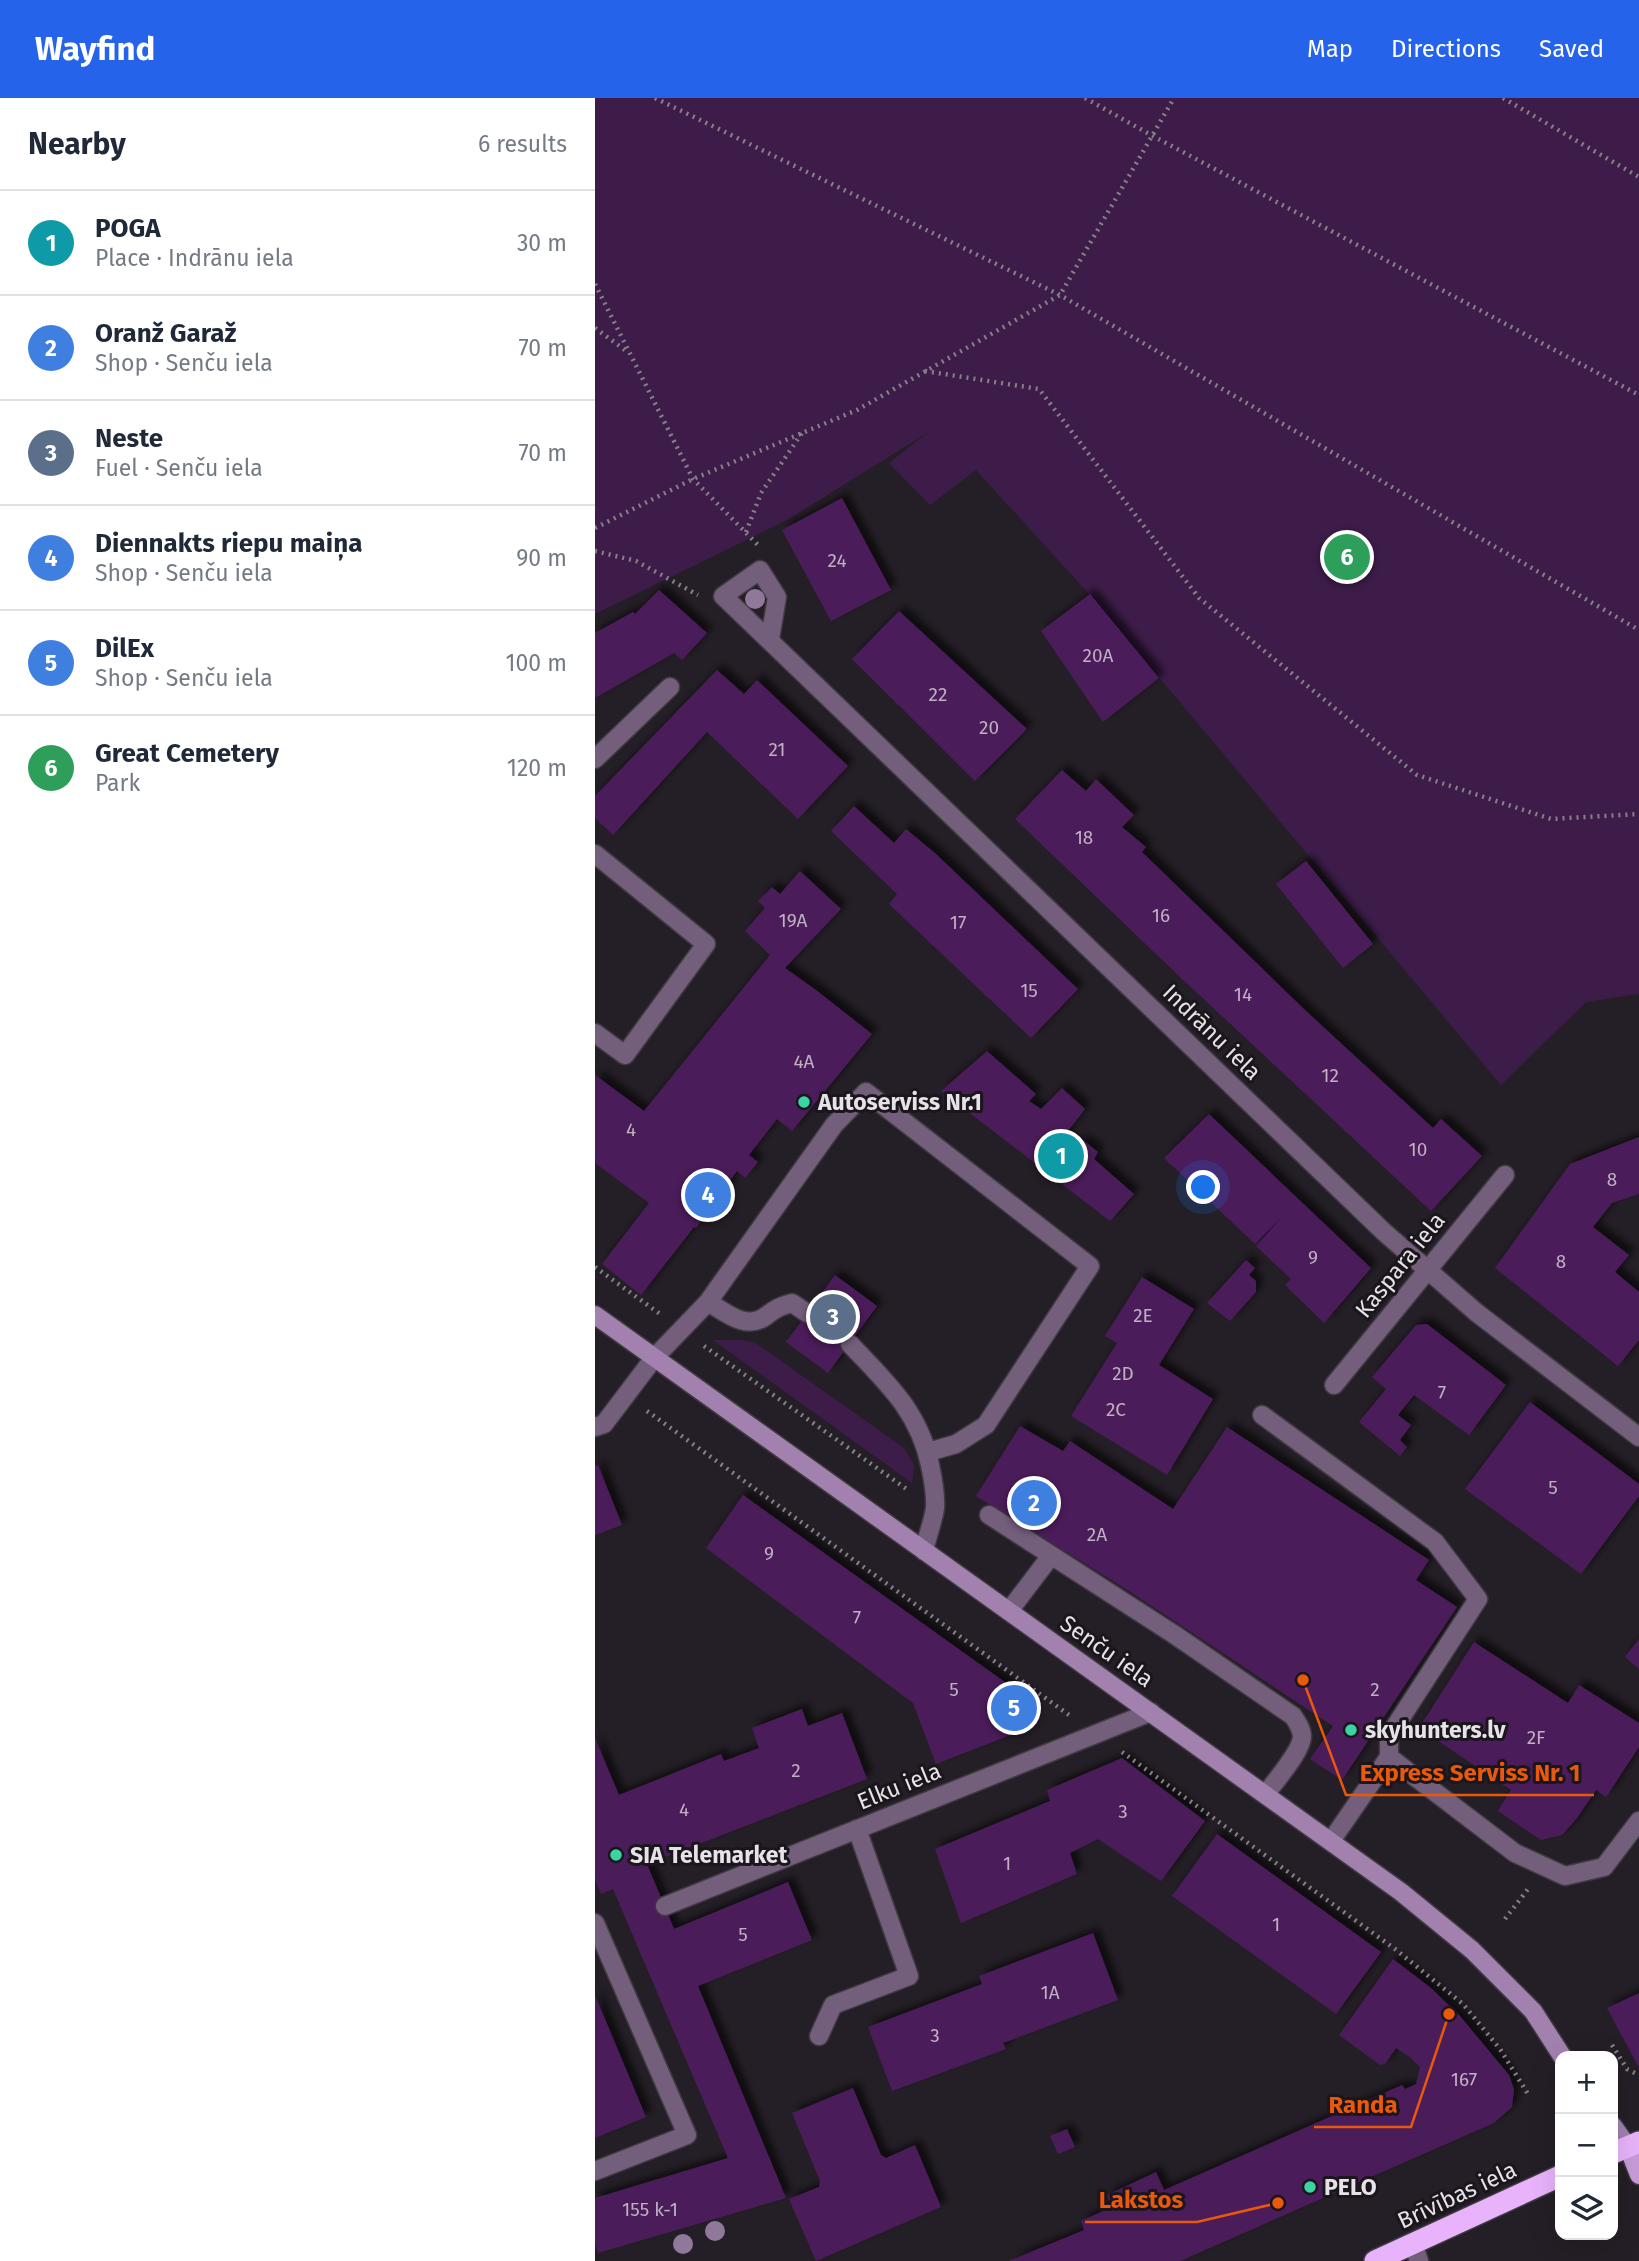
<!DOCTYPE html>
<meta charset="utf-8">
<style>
body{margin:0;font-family:"Fira Sans",sans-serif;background:#f6f6f7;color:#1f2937}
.controls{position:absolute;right:21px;bottom:21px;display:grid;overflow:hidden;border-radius:14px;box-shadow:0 7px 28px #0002}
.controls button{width:63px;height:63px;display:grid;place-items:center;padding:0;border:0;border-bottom:2px solid #e0e1e3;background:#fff;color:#1f2937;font:35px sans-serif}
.you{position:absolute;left:609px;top:1090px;width:24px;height:24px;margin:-18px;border:5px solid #fff;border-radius:50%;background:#1a73e8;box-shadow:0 0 0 10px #1a73e833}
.badge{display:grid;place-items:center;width:46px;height:46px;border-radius:50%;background:#2563eb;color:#fff;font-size:23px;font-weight:700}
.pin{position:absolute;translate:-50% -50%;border:4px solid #fff;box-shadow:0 2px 7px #0006}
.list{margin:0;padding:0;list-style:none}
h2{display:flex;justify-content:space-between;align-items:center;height:91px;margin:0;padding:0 28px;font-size:30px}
h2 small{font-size:23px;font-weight:400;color:#747a83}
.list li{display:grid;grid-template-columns:46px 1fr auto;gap:21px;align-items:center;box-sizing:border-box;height:105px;padding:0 28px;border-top:2px solid #e0e1e3}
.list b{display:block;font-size:26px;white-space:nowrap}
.list p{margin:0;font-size:23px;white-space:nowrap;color:#747a83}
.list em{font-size:23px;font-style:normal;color:#747a83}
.icon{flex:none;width:38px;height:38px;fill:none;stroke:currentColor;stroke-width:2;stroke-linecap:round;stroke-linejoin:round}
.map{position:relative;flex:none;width:1044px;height:2163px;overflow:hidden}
header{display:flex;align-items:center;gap:42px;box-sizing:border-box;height:98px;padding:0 35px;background:#2563eb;color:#fff}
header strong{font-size:33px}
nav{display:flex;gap:38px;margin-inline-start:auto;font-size:24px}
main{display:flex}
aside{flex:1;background:#fff}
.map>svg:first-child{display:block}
.green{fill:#3d1c49}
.building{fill:#4b1c5a;filter:url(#shadow)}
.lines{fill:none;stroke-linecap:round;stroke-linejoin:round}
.lane-casing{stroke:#3f3a41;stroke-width:21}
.street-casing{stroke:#3f3a41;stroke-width:21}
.secondary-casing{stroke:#3f3a41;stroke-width:21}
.primary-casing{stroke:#3f3a41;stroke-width:21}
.highway-casing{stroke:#3f3a41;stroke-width:24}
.path{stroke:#858187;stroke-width:4.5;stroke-dasharray:2 5;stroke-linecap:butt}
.lane{stroke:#735e7b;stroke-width:18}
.street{stroke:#735e7b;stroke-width:18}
.secondary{stroke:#a281af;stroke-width:18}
.primary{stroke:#c79bd7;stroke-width:18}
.highway{stroke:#e8b3fb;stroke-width:21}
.tree{fill:#90789a}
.poi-dot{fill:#3cd4a4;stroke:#1b161c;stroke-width:2.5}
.labels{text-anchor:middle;stroke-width:6;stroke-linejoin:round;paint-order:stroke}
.number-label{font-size:19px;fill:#bfb0c4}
.street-label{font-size:23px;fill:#e6e2e7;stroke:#1b161c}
.poi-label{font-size:23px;font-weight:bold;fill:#e6e2e7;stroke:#1b161c;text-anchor:start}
.leader{fill:none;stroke:#e8590c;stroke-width:2.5}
.callout-dot{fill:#e8590c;stroke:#1b161c;stroke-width:2.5}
.callout-label{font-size:24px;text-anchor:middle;font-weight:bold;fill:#e8590c;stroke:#1b161c;stroke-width:6;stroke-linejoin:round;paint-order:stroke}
</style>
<header>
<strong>Wayfind</strong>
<nav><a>Map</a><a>Directions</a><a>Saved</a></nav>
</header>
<main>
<aside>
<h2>Nearby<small>6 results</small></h2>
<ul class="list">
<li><span class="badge" style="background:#0f9aa8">1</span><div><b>POGA</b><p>Place · Indrānu iela</p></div><em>30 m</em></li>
<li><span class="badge" style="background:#3f7fe0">2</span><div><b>Oranž Garaž</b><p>Shop · Senču iela</p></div><em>70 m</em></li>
<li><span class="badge" style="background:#5c6f8a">3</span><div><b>Neste</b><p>Fuel · Senču iela</p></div><em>70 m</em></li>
<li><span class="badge" style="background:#3f7fe0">4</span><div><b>Diennakts riepu maiņa</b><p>Shop · Senču iela</p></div><em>90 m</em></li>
<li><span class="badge" style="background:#3f7fe0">5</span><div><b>DilEx</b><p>Shop · Senču iela</p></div><em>100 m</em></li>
<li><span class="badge" style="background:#2e9e5b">6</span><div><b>Great Cemetery</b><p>Park</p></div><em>120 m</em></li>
</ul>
</aside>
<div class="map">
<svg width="1044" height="2163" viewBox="0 0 1044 2163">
<defs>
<filter id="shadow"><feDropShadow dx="6" dy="-6" stdDeviation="3.5" flood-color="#0009"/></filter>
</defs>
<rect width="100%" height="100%" fill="#241f26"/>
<path class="green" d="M0,0H1044V896L991,904L906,987L495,497L381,372L335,407L294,365L332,335L192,422L0,516Z
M148,1242L162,1246L309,1350L319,1367L317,1385L118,1242Z"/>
<path class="building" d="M247,400L296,492L236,523L187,432Z
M64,492L112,535L87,562L79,555L0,600V535L38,514L40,516Z
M495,496L564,580L508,624L446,533Z
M304,513L432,631L380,683L257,561Z
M122,572L149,596L162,582L253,668L203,721L112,634L18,737L0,720V698Z
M467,672L491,693L501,681L539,717L527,729L551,749L547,754L710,912L838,1030L846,1021L887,1058L836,1113L585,879L420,721Z
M259,708L299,745L311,731L341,756L483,891L436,940L294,806L302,796L236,733Z
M711,763L778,846L748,870L681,786Z
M205,773L246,811L190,870L221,892L277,936L197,1033L182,1021L154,1057L163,1064L150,1080L142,1073L133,1085L135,1086L101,1130L99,1129L46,1197L7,1166L54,1105L0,1065V977L49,1013L175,857L150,833L170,810L163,803L177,789L185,796Z
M392,953L441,996L434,1003L446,1011L467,990L490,1011L469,1038L482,1049L488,1042L503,1054L499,1061L539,1096L515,1123L346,993Z
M614,1016L776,1170L729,1225L690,1187L696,1181L661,1148L688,1118L660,1146L569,1060Z
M1044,1039V1096L1017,1105L998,1129L1034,1157L1020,1174L1044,1194V1242L1023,1268L900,1170L975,1066Z
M651,1162L660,1170L654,1177L661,1183V1194L635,1223L612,1205Z
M240,1177L282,1208L233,1275L191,1244Z
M547,1179L599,1211L564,1267L618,1301L572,1377L476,1318L522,1245L510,1238Z
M832,1226L911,1287L874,1337L819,1297L803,1317L816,1327L805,1342L812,1349L805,1358L764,1324L791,1291L777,1279L821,1227Z
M935,1304L1044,1386V1398L986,1476L870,1391Z
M425,1328L468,1353L475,1343L578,1411L632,1329L834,1462L821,1482L862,1509L747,1682L715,1661L738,1628L531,1491L381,1398Z
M3,1367L27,1427L0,1437V1368Z
M148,1397L414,1587L418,1597L427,1595L438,1604L435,1620L428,1621L431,1631L341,1666L318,1605L111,1450Z
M1044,1541V1571L1030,1559Z
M879,1544L973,1605L984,1587L1044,1625V1649L1011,1699L1001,1692L982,1720L967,1737L946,1742L903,1713L916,1692L824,1630Z
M207,1611L213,1628L247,1615L272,1681L52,1766L79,1831L193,1784L217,1842L103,1888L191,2100L3,2155L0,2145V2100L133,2060L18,1791L6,1796L0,1781V1640L24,1697L126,1656L129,1663L164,1650L157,1630Z
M527,1660L610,1723L566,1783L503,1741L475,1755L482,1776L366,1825L340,1751L455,1703L452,1692Z
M622,1736L786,1854L741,1916L577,1798Z
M498,1835L523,1902L408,1945L411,1951L297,1993L273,1929L387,1886L384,1878Z
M798,1861L836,1890L865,1918L914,1977L919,1991L917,2009L899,2025L585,2163H414L489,2132L486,2123L517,2109L512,2097L561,2074L569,2092L807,1987L810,1991L821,1986L825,1969L816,1960L801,1950L790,1966L785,1967L744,1937Z
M1044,1895V1970L1012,1910Z
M0,1897L51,2019L0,2040Z
M258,1990L286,2057L291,2060L320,2047L346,2109L221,2163L194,2101L224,2089L225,2083L197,2015Z
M472,2031L480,2049L463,2056L455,2038Z"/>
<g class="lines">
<defs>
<path id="lane" d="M0,661L75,589
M0,756L111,846L30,957L0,935
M113,1204L239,1027L271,994L495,1168L391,1327L361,1346L333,1354
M255,1246C291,1284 324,1313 335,1367C338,1381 341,1396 340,1410C338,1424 332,1439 329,1453
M667,1317L840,1444L883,1501L794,1638V1659
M0,1329L9,1326L59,1260L113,1204C130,1214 151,1233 171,1218C180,1211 185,1208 197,1205L212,1215
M394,1417L580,1537L698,1618C702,1624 707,1631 707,1639C706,1654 680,1683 671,1696
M414,1513L455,1459
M736,1743L794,1659L920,1755L970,1778L1009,1769L1044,1723
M70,1808L556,1614
M0,1825L92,2037L0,2073
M224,1938L238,1907L314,1878L262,1731
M818,2146L824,2163"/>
<path id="street" d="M175,541L182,499L165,472L128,498L789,1134L882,1215L1044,1339
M739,1287L910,1077"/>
<path id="secondary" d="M0,1217L806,1794L877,1852L938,1913L967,1958
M1018,2028L1033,2049"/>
<path id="primary" d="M1033,2049L1044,2077"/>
<path id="highway" d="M1018,2055L1044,2044
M780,2163L965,2078"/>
</defs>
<use href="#lane" class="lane-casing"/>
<use href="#street" class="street-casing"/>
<use href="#secondary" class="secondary-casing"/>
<use href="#primary" class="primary-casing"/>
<use href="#highway" class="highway-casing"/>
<path class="path" d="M60,0L465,197L1044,532
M490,0L556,37L1044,297
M908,0L1044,79
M0,186L98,381L163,447
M0,230L30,252
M330,273L444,291L604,500L822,677L956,721L1044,716
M0,430L98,381L262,312L465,197L579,0
M151,434L166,395L207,335
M0,453L41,463L103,497
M0,1169L65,1216
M109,1248L313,1392
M52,1313L474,1617
M527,1654L800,1851L868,1906L905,1951L933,1996
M910,1821L933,1791
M1017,1947L1032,1971L1044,1977"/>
<use href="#lane" class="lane"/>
<use href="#street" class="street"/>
<use href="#secondary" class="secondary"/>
<use href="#primary" class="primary"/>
<use href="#highway" class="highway"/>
</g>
<g class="tree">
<circle cx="160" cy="501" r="10"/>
<circle cx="120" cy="2133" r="10"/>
<circle cx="88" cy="2146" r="10"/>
</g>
<g class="poi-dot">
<circle cx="209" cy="1004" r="7"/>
<circle cx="756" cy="1632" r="7"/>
<circle cx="21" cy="1757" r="7"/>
<circle cx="715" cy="2089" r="7"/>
</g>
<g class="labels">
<g class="number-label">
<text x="242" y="469">24</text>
<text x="503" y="564">20A</text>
<text x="343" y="603">22</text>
<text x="394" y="636">20</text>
<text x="182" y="658">21</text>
<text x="489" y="746">18</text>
<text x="566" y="824">16</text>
<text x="198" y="829">19A</text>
<text x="363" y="831">17</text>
<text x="434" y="899">15</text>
<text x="648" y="903">14</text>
<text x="209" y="970">4A</text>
<text x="735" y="984">12</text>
<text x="36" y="1038">4</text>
<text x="823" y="1058">10</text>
<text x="1017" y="1088">8</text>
<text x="718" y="1166">9</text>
<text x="966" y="1170">8</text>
<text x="548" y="1224">2E</text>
<text x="528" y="1282">2D</text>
<text x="847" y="1301">7</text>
<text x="521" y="1318">2C</text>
<text x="958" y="1396">5</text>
<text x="502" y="1443">2A</text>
<text x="174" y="1462">9</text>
<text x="262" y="1526">7</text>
<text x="359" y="1598">5</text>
<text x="780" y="1598">2</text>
<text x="941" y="1646">2F</text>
<text x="201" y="1679">2</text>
<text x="89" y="1718">4</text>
<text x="528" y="1720">3</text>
<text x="412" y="1772">1</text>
<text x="681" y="1833">1</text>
<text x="148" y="1843">5</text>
<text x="455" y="1901">1A</text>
<text x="340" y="1944">3</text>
<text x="869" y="1988">167</text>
<text x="55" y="2118">155 k-1</text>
</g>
<g class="street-label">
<text transform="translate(617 934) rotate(44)" y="8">Indrānu iela</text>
<text transform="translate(805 1167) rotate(-51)" y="8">Kaspara iela</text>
<text transform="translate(512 1553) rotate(35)" y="8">Senču iela</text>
<text transform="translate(304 1688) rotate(-22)" y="8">Elku iela</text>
<text transform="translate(862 2097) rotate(-25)" y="8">Brīvības iela</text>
</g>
<g class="poi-label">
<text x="223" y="1012">Autoserviss Nr.1</text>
<text x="770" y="1640">skyhunters.lv</text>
<text x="35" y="1765">SIA Telemarket</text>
<text x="729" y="2097">PELO</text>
</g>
</g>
<path class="leader" d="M708 1582L751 1697H999M854 1916L816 2029H719M683 2105L602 2124H490"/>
<g class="callout-dot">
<circle cx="708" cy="1582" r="7"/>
<circle cx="854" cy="1916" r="7"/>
<circle cx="683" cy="2105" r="7"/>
</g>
<g class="callout-label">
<text x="875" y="1683">Express Serviss Nr. 1</text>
<text x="768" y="2015">Randa</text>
<text x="546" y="2110">Lakstos</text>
</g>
</svg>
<div class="controls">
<button>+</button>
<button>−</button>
<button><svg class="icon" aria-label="layers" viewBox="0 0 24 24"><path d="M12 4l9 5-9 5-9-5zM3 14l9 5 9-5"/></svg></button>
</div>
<div class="you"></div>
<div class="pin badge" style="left:466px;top:1058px;background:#0f9aa8">1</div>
<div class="pin badge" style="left:439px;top:1405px;background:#3f7fe0">2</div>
<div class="pin badge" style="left:238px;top:1219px;background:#5c6f8a">3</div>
<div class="pin badge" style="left:113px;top:1097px;background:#3f7fe0">4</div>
<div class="pin badge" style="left:419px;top:1610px;background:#3f7fe0">5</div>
<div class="pin badge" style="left:752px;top:459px;background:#2e9e5b">6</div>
</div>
</main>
